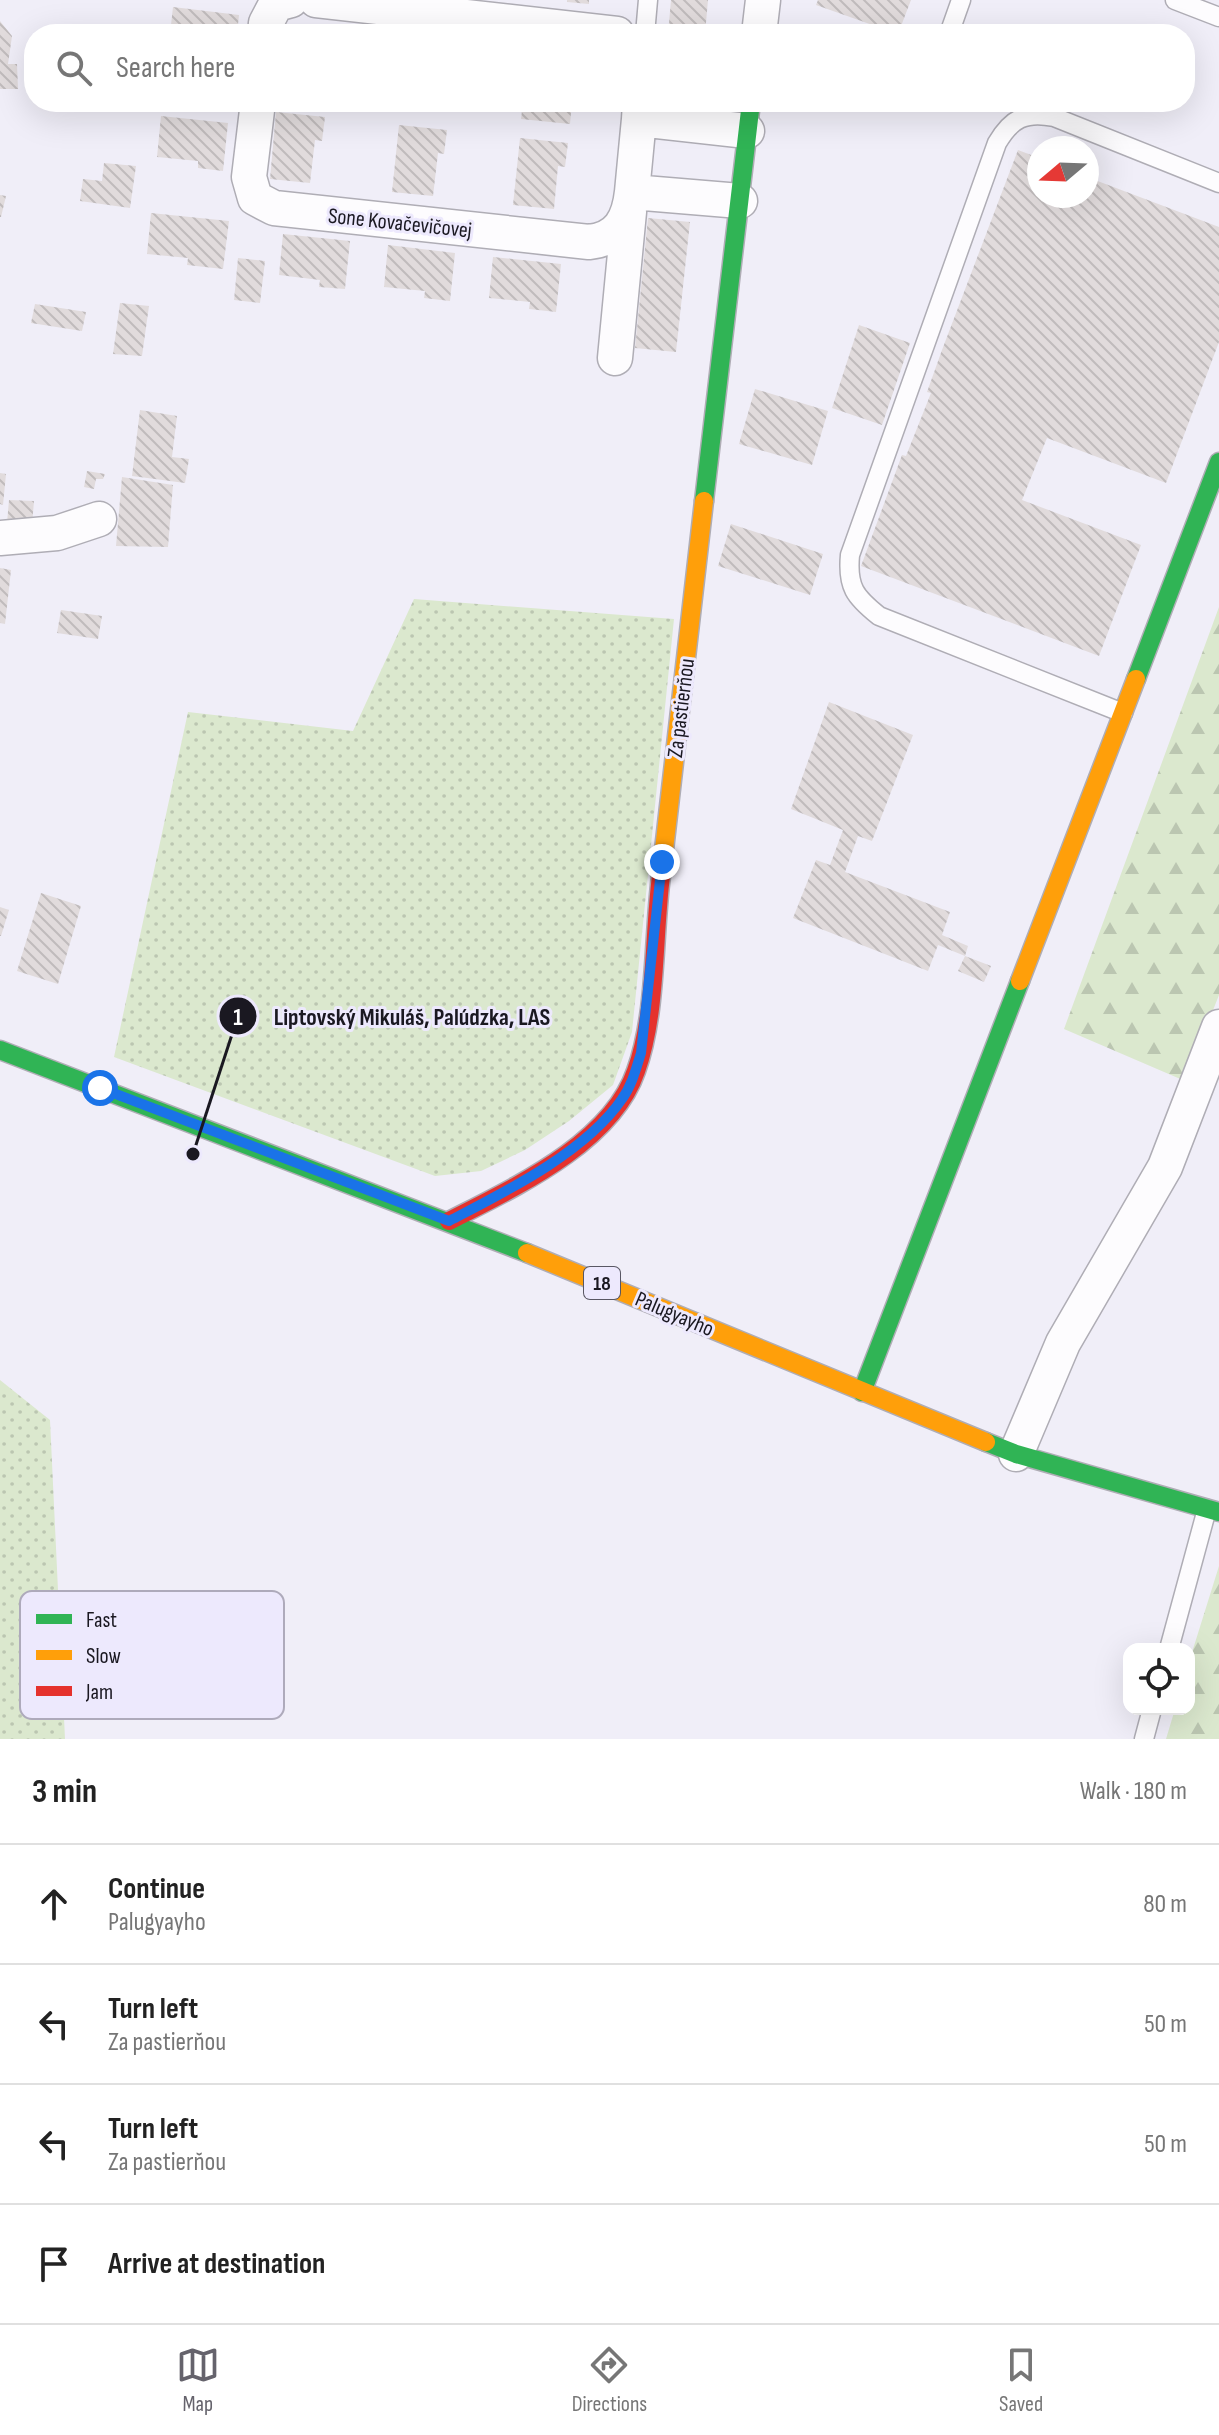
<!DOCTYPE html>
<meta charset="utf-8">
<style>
body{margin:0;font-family:"Sofia Sans Condensed",sans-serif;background:#f2f2f2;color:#222}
.controls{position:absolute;right:24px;bottom:24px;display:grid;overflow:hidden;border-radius:16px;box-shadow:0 8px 32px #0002}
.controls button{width:72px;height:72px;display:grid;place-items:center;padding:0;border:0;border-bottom:2px solid #e0e0e0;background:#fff;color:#222;font:40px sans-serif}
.compass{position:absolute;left:1027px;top:136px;width:72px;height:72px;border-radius:50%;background:#fff;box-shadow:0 8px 32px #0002;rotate:251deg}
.stop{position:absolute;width:24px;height:24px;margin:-18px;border:6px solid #1a73e8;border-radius:50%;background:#fff}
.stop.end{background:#1a73e8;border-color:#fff;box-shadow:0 2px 8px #0008}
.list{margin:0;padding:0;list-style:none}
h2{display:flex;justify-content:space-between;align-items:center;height:104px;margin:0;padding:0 32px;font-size:34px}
h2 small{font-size:26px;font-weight:400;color:#767676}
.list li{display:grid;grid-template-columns:52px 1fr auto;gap:24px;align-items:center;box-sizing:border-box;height:120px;padding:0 32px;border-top:2px solid #e0e0e0}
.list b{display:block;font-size:30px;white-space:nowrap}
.list p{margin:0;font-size:26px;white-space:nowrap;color:#767676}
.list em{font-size:26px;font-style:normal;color:#767676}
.icon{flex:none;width:44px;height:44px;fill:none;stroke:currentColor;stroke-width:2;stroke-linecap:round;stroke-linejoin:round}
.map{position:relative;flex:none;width:1219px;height:1739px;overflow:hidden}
.search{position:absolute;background:#fff;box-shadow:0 8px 32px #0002;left:24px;right:24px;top:24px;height:88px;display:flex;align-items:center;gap:20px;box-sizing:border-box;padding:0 28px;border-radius:32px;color:#767676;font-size:30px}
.sheet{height:584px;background:#fff}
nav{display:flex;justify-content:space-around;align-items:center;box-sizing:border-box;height:112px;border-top:2px solid #e0e0e0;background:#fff;font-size:22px;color:#767676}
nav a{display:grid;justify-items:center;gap:4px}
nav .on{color:#65636c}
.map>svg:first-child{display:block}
.grass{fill:url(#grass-dots)}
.forest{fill:url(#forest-firs)}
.building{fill:url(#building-back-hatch)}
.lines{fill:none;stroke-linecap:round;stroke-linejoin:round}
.lane-casing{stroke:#afadb5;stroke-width:21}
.street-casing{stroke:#afadb5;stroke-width:37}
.fast-casing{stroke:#afadb5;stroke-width:21}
.slow-casing{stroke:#afadb5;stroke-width:21}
.jam-casing{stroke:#afadb5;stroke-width:21}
.lane{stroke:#fdfcfe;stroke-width:18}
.street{stroke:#fdfcfe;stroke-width:34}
.fast{stroke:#30b455;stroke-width:18}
.slow{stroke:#ff9f0a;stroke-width:18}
.jam{stroke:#e5322d;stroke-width:18}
.route{stroke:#1a73e8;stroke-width:10}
.labels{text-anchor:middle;stroke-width:6;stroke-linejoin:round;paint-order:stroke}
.shield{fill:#ede9fd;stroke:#595763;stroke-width:2}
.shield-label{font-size:20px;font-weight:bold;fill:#1a1821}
.street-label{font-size:22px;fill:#1a1821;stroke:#ede9fd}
.key{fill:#ede9fd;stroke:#aeaabb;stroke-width:2}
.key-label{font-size:22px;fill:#1a1821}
.leader{fill:none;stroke:#1a1821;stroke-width:3}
.callout-dot{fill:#1a1821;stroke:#ede9fd;stroke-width:3}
.mark-label{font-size:24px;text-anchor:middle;font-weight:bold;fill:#fff}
.callout-label{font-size:24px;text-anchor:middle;font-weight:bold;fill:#1a1821;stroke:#ede9fd;stroke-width:6;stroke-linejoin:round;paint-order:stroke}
</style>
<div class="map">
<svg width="1219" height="1739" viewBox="0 0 1219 1739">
<defs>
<pattern id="grass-dots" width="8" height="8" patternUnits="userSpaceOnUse" patternTransform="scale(2)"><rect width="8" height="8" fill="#dbe8ce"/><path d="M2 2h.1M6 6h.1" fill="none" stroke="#bbc6b1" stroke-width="1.8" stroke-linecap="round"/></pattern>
<pattern id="forest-firs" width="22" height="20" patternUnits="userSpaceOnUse" patternTransform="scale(2)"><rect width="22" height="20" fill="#dbe8ce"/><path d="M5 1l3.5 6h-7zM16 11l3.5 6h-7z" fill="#bbc6b1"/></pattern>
<pattern id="building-back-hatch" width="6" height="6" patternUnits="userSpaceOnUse" patternTransform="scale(2)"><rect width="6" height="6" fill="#e1dbdc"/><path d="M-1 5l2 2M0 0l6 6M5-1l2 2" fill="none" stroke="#c0bbbc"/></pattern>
</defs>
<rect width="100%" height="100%" fill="#f0eef8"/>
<path class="grass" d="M414,599L674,619L632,1032L613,1085L569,1121L525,1150L481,1171L435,1176L114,1057L188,712L353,731Z
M0,1380L50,1420L65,1739H0Z"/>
<path class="forest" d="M1219,607V995L1185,1081L1064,1029Z
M1219,1566V1739H1166L1175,1709H1189V1662Z"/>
<path class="building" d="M567,0H589V4L567,2Z
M671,0H708L705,34H668Z
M818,0H911L898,34L816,5Z
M173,7L239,15L237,34H170Z
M0,21L12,36L8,64H17L18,89H0Z
M286,26L327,30V34H285Z
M402,102H450L449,111L401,106Z
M523,102H572L570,124L521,119Z
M276,112L325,117L322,141L315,140L310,183L270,179Z
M161,116L228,123L223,171L198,168V161L157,157Z
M399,125L447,130L444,154L438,153L433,196L392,192Z
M520,138L568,143L565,167L558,166L554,209L513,205Z
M1018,150L1039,158V196H1087V177L1219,227V342L1166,483L1047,438L1022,500L1141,545L1099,656L861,566L902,455L906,456L931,393L927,392L942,350Z
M104,163L136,166L130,208L80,201L83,179L102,181Z
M0,195L6,196L1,217H0Z
M151,213L229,221L223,269L187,265L188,258L147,254Z
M648,218L690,222L676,352L635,348Z
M283,234L350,241L345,289L319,287L320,280L279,275Z
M388,245L455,253L450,301L424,298L425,291L384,287Z
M493,257L561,264L556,312L529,309L530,302L489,298Z
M238,258L265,261L260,303L234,300Z
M120,303L149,306L142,356L113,354Z
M35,304L86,312L82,331L31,323Z
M859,325L910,343L882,425L832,408Z
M755,389L828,411L812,465L739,444Z
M140,410L177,416L172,457L189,459L185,483L132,476Z
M87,471L105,474L103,479H96L94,489L84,487Z
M0,473L6,474L3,505L0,504Z
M122,477L173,485L168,547L116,546Z
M9,500L34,501L32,525L7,523Z
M731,524L823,554L810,595L718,566Z
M0,568L11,570L5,624L0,623Z
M61,610L102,616L98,639L57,633Z
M829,702L913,735L872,841L858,836L845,872L950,912L942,935L968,946L965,956L938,945L928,971L793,918L816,860L830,865L843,830L791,809Z
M41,893L81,906L58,984L17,971Z
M0,907L9,910L1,936H0Z
M965,956L991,966L984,982L958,971Z"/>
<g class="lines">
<defs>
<path id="lane" d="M1175,0L1219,17
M645,34L648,0
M949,34L961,0
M1123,713L879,616C855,597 847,587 850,555L997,143C1011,119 1025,111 1054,117L1219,183
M1169,1649L1207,1509
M1144,1739L1152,1709"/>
<path id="street" d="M316,0L617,34
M265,34L266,23L276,4L291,0
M759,34L763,0
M258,102L249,177L255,198L274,208L589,242C619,239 629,219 632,192L740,201
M640,102L639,119L747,131
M632,192L639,119
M615,358L629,212
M0,538L57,533L99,519
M1016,1454L1063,1343L1165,1167L1219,1027"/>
<path id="fast" d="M704,501L751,102
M1136,679L1219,462
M0,1050L527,1253
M862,1392L1020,981
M986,1442L1016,1454L1219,1512"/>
<path id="slow" d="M661,876L704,501
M1020,981L1136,679
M527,1253L986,1442"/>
<path id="jam" d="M449,1221C513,1188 611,1144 636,1071C657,1013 653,938 661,876"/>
</defs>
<use href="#lane" class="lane-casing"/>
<use href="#street" class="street-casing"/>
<use href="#fast" class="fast-casing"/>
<use href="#slow" class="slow-casing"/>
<use href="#jam" class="jam-casing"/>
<use href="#lane" class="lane"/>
<use href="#street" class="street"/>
<use href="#fast" class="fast"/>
<use href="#slow" class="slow"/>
<use href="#jam" class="jam"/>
</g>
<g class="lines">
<path class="route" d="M100,1088L449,1221C505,1192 586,1152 622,1099C632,1085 636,1069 641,1053L662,862"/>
</g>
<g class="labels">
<rect class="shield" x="584" y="1267" width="36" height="32" rx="6"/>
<g class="shield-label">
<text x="602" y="1290">18</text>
</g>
<g class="street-label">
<text transform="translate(400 222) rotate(6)" y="8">Sone Kovačevičovej</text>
<text transform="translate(680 708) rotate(-83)" y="8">Za pastierňou</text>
<text transform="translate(675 1313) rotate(23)" y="8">Palugyayho</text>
</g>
</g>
<rect x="20" y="1591" width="264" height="128" rx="12" class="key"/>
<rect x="36" y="1614" width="36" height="10" fill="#30b455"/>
<rect x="36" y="1650" width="36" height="10" fill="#ff9f0a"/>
<rect x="36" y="1686" width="36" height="10" fill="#e5322d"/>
<g class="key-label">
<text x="86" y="1627">Fast</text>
<text x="86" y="1663">Slow</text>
<text x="86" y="1699">Jam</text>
</g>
<path class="leader" d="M193 1154L238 1016"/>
<g class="callout-dot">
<circle cx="193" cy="1154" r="8"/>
<circle cx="238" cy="1016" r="20"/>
</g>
<g class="mark-label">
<text x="238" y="1025">1</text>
</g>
<g class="callout-label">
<text x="412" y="1025">Liptovský Mikuláš, Palúdzka, LAS</text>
</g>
</svg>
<div class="controls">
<button><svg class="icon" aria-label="locate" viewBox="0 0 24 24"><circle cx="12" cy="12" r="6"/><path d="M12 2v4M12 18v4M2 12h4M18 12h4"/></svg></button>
</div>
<svg class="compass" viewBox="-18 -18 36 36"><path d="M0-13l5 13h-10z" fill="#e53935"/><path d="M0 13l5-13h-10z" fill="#767676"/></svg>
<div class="stop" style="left:100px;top:1088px"></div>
<div class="stop end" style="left:662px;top:862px"></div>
<div class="search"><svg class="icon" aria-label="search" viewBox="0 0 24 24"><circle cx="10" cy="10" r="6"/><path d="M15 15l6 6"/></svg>Search here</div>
</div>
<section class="sheet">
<h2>3 min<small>Walk · 180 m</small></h2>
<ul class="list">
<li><svg class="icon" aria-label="ahead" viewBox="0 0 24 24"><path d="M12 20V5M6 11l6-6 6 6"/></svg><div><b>Continue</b><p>Palugyayho</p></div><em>80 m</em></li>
<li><svg class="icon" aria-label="left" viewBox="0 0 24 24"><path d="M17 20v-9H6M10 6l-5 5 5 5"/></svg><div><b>Turn left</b><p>Za pastierňou</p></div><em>50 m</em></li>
<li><svg class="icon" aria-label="left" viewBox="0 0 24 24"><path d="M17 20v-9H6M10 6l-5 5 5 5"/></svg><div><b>Turn left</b><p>Za pastierňou</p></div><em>50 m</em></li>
<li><svg class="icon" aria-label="arrive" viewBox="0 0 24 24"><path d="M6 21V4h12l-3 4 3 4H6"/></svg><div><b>Arrive at destination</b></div></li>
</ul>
</section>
<nav>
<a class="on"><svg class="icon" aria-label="map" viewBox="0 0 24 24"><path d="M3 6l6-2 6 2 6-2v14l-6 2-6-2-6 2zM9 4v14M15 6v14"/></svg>Map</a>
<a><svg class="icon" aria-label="directions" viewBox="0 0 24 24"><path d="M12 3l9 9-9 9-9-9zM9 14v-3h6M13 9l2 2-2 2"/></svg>Directions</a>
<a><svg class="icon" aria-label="saved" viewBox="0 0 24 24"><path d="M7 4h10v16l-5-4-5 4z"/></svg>Saved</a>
</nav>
